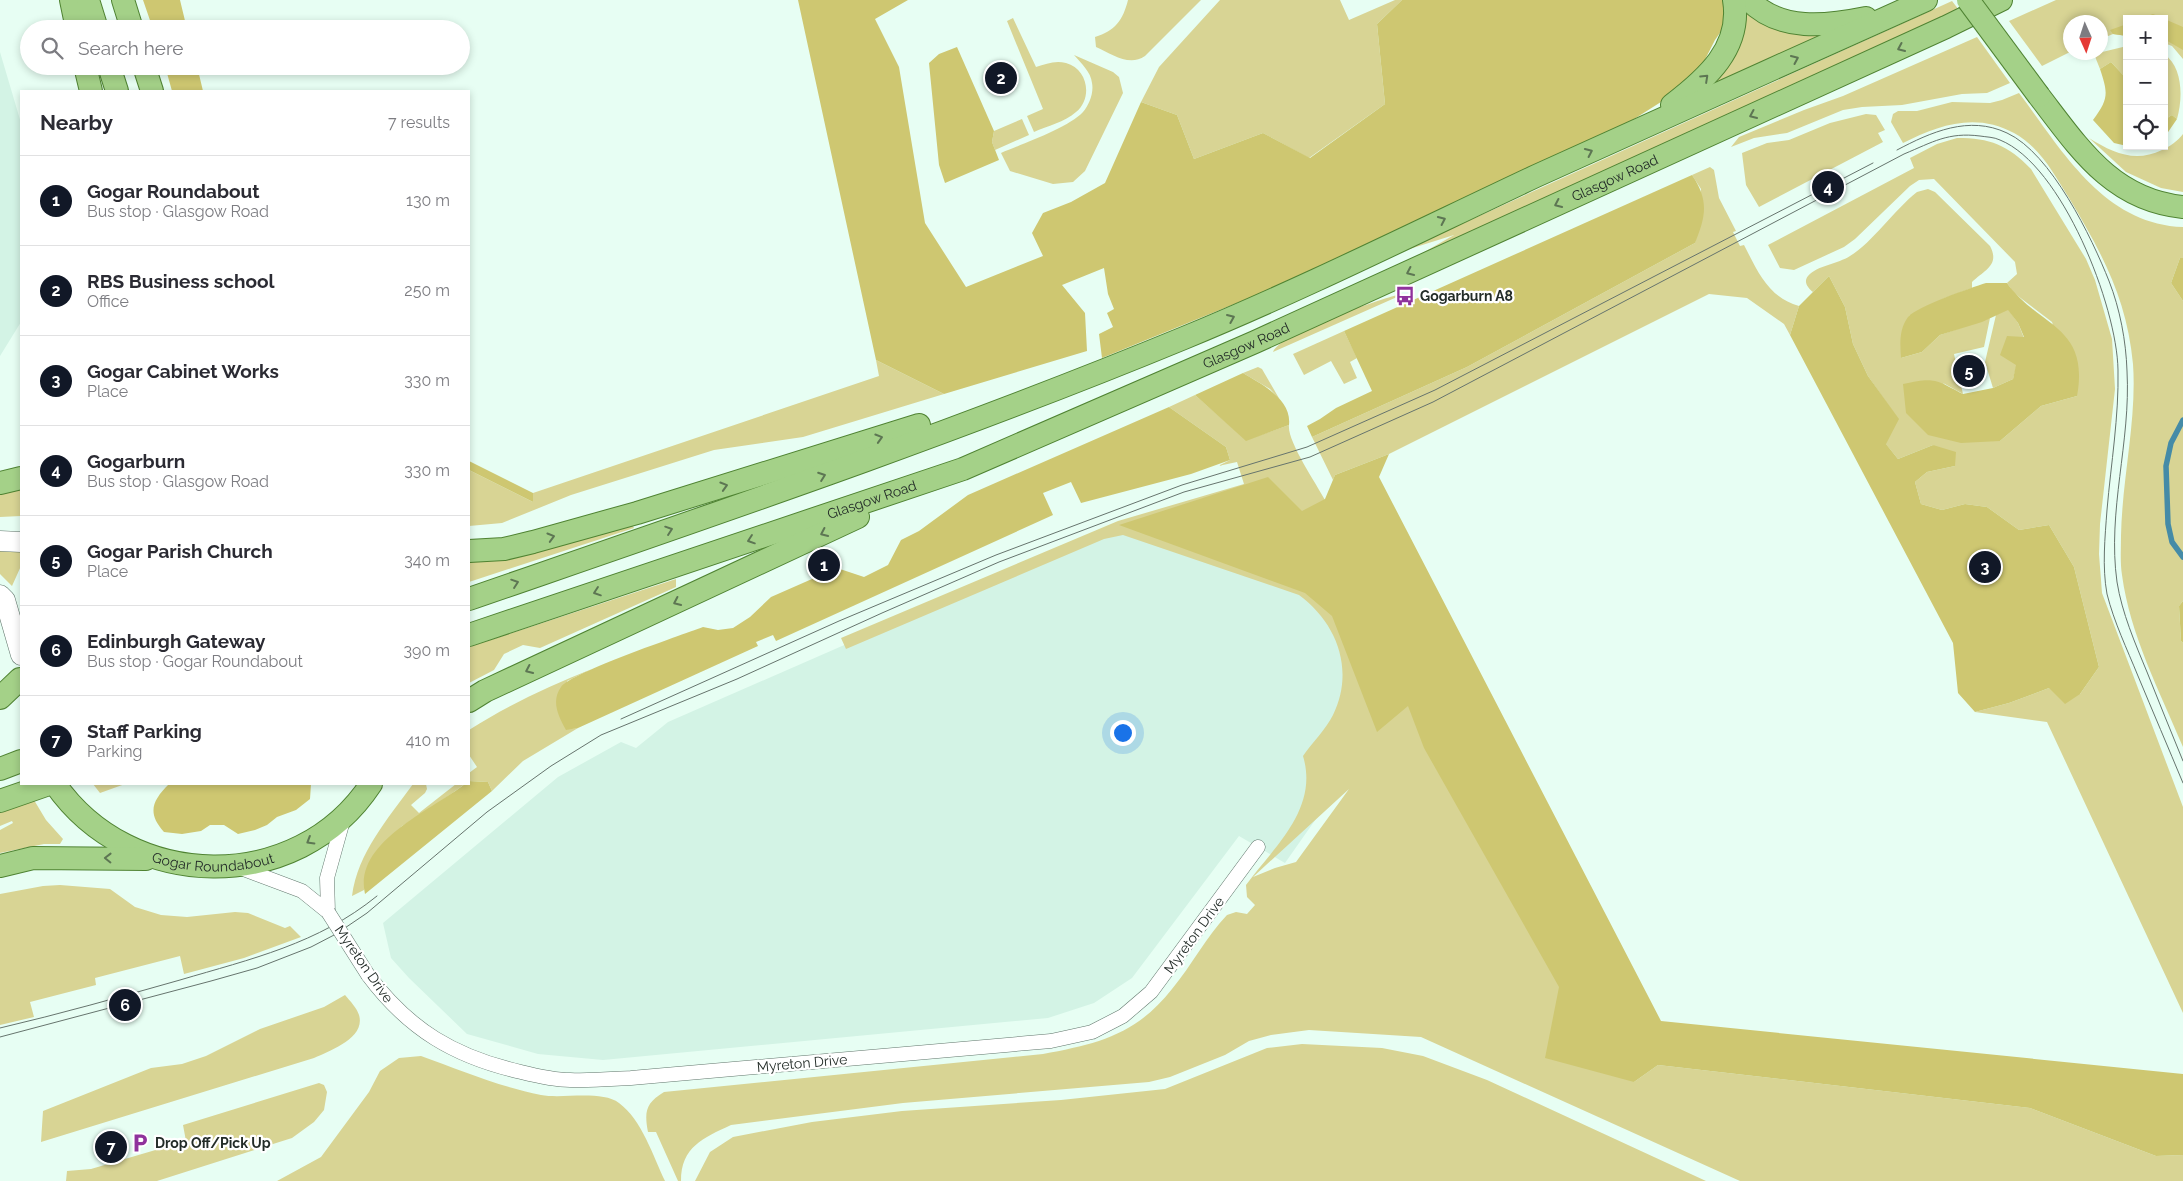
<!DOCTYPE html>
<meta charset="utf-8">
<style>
body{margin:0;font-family:Raleway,sans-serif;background:#f2f2f3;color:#2b2b33}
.controls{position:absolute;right:15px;top:15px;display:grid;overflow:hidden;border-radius:0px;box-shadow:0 2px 8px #0003}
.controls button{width:45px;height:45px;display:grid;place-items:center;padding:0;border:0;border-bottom:1px solid #e1e1e2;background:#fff;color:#2b2b33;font:25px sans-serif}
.compass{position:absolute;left:2063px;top:15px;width:45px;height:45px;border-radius:50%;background:#fff;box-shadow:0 2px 8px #0003;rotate:177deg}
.you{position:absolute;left:1122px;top:732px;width:18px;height:18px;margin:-12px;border:4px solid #fff;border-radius:50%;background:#1a73e8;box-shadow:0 0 0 8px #1a73e833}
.badge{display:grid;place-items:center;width:32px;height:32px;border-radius:50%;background:#111827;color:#fff;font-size:16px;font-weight:700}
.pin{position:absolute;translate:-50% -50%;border:2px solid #fff;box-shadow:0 1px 5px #0006}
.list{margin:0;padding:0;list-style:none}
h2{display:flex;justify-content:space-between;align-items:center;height:65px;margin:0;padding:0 20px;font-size:21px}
h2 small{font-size:16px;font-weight:400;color:#7c7c81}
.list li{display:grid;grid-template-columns:32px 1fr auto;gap:15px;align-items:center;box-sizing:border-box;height:90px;padding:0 20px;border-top:1px solid #e1e1e2}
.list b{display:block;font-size:19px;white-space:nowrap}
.list p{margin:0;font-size:16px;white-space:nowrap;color:#7c7c81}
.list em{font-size:16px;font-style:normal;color:#7c7c81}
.icon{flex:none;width:28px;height:28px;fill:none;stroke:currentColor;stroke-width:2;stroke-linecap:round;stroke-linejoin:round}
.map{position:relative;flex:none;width:2183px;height:1181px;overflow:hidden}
.search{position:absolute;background:#fff;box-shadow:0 2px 8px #0003;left:20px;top:20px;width:450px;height:55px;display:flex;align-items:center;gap:12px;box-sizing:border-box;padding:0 18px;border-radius:28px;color:#7c7c81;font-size:19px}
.panel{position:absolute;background:#fff;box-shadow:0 2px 8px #0003;left:20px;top:90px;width:450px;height:695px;border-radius:0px}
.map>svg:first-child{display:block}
.built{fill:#d3f3e5}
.green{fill:#d8d494;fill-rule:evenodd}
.forest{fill:#cec771}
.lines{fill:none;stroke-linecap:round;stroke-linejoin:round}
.stream{stroke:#458ba7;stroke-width:5.5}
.street-casing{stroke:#61766c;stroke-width:15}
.secondary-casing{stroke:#61766c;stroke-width:21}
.primary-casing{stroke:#4f8332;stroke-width:24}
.street{stroke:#fff;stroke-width:14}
.secondary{stroke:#fff;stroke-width:20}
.primary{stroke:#a4d188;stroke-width:22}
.tram{stroke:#66746d;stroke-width:1}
.street-bridge-casing{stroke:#61766c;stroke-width:15;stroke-linecap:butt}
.primary-bridge-casing{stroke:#4f8332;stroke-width:24;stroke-linecap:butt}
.street-bridge{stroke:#fff;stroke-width:14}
.primary-bridge{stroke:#a4d188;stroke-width:22}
.oneway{stroke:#5d7653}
.labels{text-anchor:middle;stroke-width:4.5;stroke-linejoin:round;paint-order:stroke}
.street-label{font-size:14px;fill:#232c28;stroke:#fff}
.poi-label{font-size:14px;font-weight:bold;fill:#232c28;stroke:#fff;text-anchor:start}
</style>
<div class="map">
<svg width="2183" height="1181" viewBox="0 0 2183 1181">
<rect width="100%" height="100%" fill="#e7fef3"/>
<path class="built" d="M0,52L21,123V322L0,356Z
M1119,525L1305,593L1332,616L1377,732L1285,863L1239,836L1132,978L1094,1003L1048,1018L603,1060L538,1054L467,1034L409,978L391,958L383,923L558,777L621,742L636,748L668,722Z"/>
<path class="green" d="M1128,0H1201L1145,56C1129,67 1112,54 1096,47L1095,37C1115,31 1123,20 1128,0Z
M1220,0H1340L1349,20L1395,0H1402L1377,24L1385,104L1309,158L1263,133L1194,159L1177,115L1141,102L1159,67Z
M1739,0L1833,32L1703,90Z
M2056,0H2183V59L2172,46L2164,43V19H2127V36L2113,34L2101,39L2100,22H2070V52L2042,66L2009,21Z
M1952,1L1959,10L1405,263L1454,235L1400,252Z
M1013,18L1036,67C1046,64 1055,60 1066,63C1088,69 1093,98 1076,112C1065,122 1047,126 1034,132L1027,116L1043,109L1007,21Z
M1977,37L2010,83L1987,93L1962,94L1902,105L1862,107L1843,110L1787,133L1754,138L1731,147L1739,137L1804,110L1843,96Z
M2127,46V110L2125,109L2124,76L2111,62L2100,69L2094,54Z
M2164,54C2183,67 2183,98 2177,119L2172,115L2164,120Z
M1074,55L1113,72L1119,77L1123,93L1085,171L1073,182L1053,184L1010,171L1001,153C1022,144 1068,128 1083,112C1089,105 1094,93 1092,83C1091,72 1081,63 1074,55Z
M2019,93C2062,150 2103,224 2183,227V258H2180L2171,283L2183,301V601L2179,606L2181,641L2183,643V747C2160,692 2130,635 2122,575C2120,562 2121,548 2121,536C2122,479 2137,419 2133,364C2127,299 2102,253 2069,198C2054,174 2040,147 2014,133C1976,112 1938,125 1903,143L1891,122L1893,114L1898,111H1917L1952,102L1990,103L2002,100Z
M1866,114L1876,115L1885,130L1878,133L1883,142L1759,207L1746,185L1742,153L1767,143L1789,140L1830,123Z
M1022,119L1029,135L995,150L992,142L994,131Z
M2183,134V192L2161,188L2126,172L2089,138C2113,153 2135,163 2162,150C2169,147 2178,141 2183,134Z
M1957,138C1990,138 2008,145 2031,169L2086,259L2095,280L2112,339L2115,389L2100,524L2099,554L2102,593L2183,807V1013L2047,722L1975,712L2009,703L2049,688L2080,694L2099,667L2074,567L2049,525L2019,530L1987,507L1965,504L1942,510L1921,504L1915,482L1927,472L1955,466L1933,445L1898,459L1885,443L1898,419L1868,376L1853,344L1845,307L1829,276L1813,292C1808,288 1803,282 1808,276C1818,265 1838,264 1850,256C1873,242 1894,210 1917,192L1928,189L1935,192L1990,246C2000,265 1985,270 1972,282V288L1945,298L1909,316L1901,358L1922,352L1940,335L1990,318L1984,347L1954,354L1963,394L1943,383L2000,441L2041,406L2077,396L2052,322L2014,293L2007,283L2017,274L2015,262L1934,179L1919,180L1910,186L1855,239L1844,247L1794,270L1780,268L1768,245L1914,168L1910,158L1937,144Z
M1710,167L1714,170L1719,198L1736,231L1733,232L1740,246L1744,245C1758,272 1768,297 1799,306L1790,335L1784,324L1747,298L1709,294L1389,454L1335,475L1333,480L1312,437L1467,367L1695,243L1701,189L1692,175Z
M1397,295V297L1273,352C1283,331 1373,302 1397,295Z
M2008,309L2018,323L2024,338L2013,379L1993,388L1985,362L1996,315Z
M1344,331L1357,358L1350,362L1357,378L1344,384L1331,361L1304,375L1293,354Z
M876,360L944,394L803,437L714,450L571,495L502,523L469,526V470L533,502V493L879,376Z
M1258,367L1262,369L1280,400L1270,389L1243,373Z
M1195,395L1246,440L1289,425C1287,441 1316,483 1325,500L1634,1082L1658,1065L2030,1108L2156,1156L2183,1155V1181H1740L1421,1037L1309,1030L1271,1035L1249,1041L1225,1055L1170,1077L1149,1082L903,1103L731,1125C703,1138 681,1147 681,1181H678L656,1132H648C644,1111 646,1103 664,1092L1043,1054C1097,1044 1136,1035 1172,989C1192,965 1206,937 1227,915L1236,912L1247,914L1255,905L1247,897L1246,885C1274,847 1319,809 1303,756C1312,743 1326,729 1333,715C1355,670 1337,623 1299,595L1123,535L1104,539L846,649L841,638L1118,521L1244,484L1237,462L1218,466L1230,460L1226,447L1169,407ZM1349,789L1296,862L1275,868L1253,877Z
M21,485V516L0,517V490Z
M631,522L634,528L469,582V561Z
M0,551L21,552V566L12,586L0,574Z
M676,579V587L540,648L523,645L504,654L494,670L469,683V647Z
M592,669L567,681L566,729L578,728L523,761L492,791L488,782L469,781V773L477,767L469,755V730C508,705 549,686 592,669Z
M93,784H125L100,793Z
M413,784H426L427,789L425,793L411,805L419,813L456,784H465L430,809L402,826L366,874L364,890L352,896C358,852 388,819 413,784Z
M34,800L46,820L63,839L60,844H44L0,853V830L13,823L12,821L0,826V813Z
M60,885L110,889L135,907L161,915L187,917L235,912L248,913L285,928L290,926L301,937L244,958L184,974L180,956L95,978L96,985L30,1002L34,1017L0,1025V894L43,886Z
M345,995C350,1001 357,1008 359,1015C366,1038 329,1051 314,1058L41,1142L43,1111L151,1068L182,1064L206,1056L260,1029L324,1007Z
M1302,1044L1382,1048L1423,1056L1487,1080L1706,1181H695L710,1152L733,1137L812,1122L902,1111L1061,1100L1165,1089L1267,1048Z
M421,1056C460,1070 500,1087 541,1095C562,1099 602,1090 619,1103C642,1120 653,1156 665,1181H277L321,1157L369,1092L380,1071L399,1058Z
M319,1083L324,1085L327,1092L324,1110L314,1122L292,1138L157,1181H66L67,1171L91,1169L186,1141L183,1125Z"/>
<path class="forest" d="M143,0H180L187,29H153Z
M798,0H908L875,19L899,67L925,223L966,287L1043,256L1032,233L1043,213L1071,202L1105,183L1141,102L1177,115L1194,159L1263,133L1310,158L1385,104L1377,24L1402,0H1728L1731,17L1715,40L1694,81L1631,121L1444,210L1254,296L1102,358L1099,334L1113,327L1107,313L1114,309L1108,294L1104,268L1062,285L1085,313L1087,351L944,394L876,360Z
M2153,14L2183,27V50L2164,39V19H2139Z
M2127,24V36L2113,34L2110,30Z
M957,47L994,131L992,142L999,160L945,183L939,165L929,63L939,54Z
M2111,62L2124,76L2127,146L2114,143L2093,120C2109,99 2108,93 2100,69Z
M165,66H197L203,91H172Z
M2172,115L2177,119L2164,138V120Z
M1692,175C1709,200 1706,216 1695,243L1467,367L1312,437L1307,426L1320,419L1336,408L1372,391L1344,331Z
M2180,258H2183V301L2171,283Z
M1829,276L1845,307L1853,344L1868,376L1899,419L1886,444L1898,459L1933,445L1956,452L1955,466L1927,472L1915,482L1921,504L1942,510L1965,504L1987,507L2019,530L2049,525L2074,567L2099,667L2080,694L2065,704L2049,688L2009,703L1975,712L1958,693L1953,643L1790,335L1799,306Z
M1986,283H2007C2038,327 2090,325 2077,396L2041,406L2000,441L1961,443L1928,435L1906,413L1903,384C1934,377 1935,379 1963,394L1993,388L2013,379L2016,365L2000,355L2007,336L2024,337L2018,323L2008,310L1982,322L1940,335L1922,352L1901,358C1900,344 1899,329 1908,317C1918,306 1970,288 1986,283Z
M1243,373C1261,384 1292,399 1289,425L1246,441L1195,395Z
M1169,407L1226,447L1230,460L1191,474L1081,503L1071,482L1043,493L1053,515L776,641L773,635L756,642L758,646L578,728L566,730C558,716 551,701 561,687C572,672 679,636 703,627L718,630L733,628L750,617L771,597L837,568L864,577L888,565L901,540L919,531L968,495Z
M1389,454L1379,477L1661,1021L2183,1074V1155L2156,1156L2030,1108L1658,1065L1634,1082L1545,1058L1559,987L1424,748L1408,706L1377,732L1332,616L1305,593L1119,525L1268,477L1302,511L1325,499L1335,475Z
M469,461L533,493V502L469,470Z
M2183,601V643L2181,641L2179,606Z
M469,781L488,782L492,791L365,894C353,842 432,810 465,784H469Z
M169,784H311L310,799L296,810L277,817L267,825L255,830L238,834L224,825H210L201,831L182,834L164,832C147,813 152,801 169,784Z"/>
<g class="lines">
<path class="stream" d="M2183,420L2171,443L2166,466L2168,524L2172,542L2183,557"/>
<defs>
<path id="street" d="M238,867L302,891L328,912
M328,912L327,878L344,817
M368,975C409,1030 455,1057 521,1072C537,1076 554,1080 570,1080C590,1081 611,1079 631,1078L1051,1041L1092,1032L1123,1016L1151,992L1258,847"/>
<path id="secondary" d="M0,541L21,542
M0,595L5,600L21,655"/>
<g id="primary">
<path d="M71,0L77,29"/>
<path d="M88,0L97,29"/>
<path d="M123,0L132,29"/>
<path d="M1749,0C1780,32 1827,26 1866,18"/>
<path d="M85,66L91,91"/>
<path d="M109,66L117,91"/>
<path d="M144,66L152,91"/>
<path d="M2039,96C2079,148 2112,200 2183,207"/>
<path d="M1672,105C1706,79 1742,48 1734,0"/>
<path d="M0,483L21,478"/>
<path d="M469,551L504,549L533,542L637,513L919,425"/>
<path d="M469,599C709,516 949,435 1184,338C1303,289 1419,231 1536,176C1666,116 1796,59 1926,0"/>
<path id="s1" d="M469,635L963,469L1255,342L1946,27L2001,0"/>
<path d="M0,698L20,679"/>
<path d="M469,701L485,691L858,517"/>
<path d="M0,769L21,761"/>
<path id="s2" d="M55,784C130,892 297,896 371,784"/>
<path d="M0,801L49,784"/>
<path d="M0,866L33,858L146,859"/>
</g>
</defs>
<use href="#street" class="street-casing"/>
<use href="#secondary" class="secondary-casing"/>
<use href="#primary" class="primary-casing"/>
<use href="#street" class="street"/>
<use href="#secondary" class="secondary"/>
<use href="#primary" class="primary"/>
<path class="tram" d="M1897,150C1931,132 1969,115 2007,133C2051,153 2092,238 2109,281C2120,309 2126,341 2127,371C2131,442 2107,511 2117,582C2122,613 2135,643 2147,672C2159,702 2171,732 2183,761
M621,719L839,621L996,555L1182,485L1307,447L1435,390L1873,163
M0,1028C60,1014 120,997 180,980C251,959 318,944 377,896
M0,1037L211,981L257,968L311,947L336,934L367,913L487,812L551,766L601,735L737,679L882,613L999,562L1184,492L1310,457L1433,402L1904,154C1933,142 1948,132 1980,136C1986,137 1994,137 2000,140C2062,165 2117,306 2118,370C2119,417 2111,463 2107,510C2105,537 2102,567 2107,594C2114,622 2127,649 2138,676C2153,712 2168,747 2183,783"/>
<defs>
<path id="street-bridge" d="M328,912L368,975"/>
<path id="primary-bridge" d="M1968,0L2039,96"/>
</defs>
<use href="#street-bridge" class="street-bridge-casing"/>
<use href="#primary-bridge" class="primary-bridge-casing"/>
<use href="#street-bridge" class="street-bridge"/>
<use href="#primary-bridge" class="primary-bridge"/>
</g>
<defs><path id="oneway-chevron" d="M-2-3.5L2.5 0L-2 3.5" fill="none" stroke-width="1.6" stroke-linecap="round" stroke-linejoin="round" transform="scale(1.25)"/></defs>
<g class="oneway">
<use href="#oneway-chevron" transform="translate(1901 48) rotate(156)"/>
<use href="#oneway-chevron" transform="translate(1795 59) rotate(-24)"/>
<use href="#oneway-chevron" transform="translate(1705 78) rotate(-43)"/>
<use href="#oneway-chevron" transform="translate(1753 115) rotate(156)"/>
<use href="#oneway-chevron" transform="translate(1589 152) rotate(-25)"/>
<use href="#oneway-chevron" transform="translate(1558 204) rotate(155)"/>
<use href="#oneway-chevron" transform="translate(1442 220) rotate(-25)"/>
<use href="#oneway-chevron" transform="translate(1410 272) rotate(155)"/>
<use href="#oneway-chevron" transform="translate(1231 318) rotate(-23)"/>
<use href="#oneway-chevron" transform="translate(879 438) rotate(-17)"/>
<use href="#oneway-chevron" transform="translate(822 476) rotate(-20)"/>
<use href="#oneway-chevron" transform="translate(724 486) rotate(-17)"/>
<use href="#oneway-chevron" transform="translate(669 530) rotate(-19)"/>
<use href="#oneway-chevron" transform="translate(824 533) rotate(155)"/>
<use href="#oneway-chevron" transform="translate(551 537) rotate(-16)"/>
<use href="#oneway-chevron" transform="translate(751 540) rotate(161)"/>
<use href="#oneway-chevron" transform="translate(515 583) rotate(-19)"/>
<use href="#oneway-chevron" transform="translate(597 592) rotate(161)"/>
<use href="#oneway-chevron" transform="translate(677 602) rotate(155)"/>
<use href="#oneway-chevron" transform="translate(529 670) rotate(155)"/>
<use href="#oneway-chevron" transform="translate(310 841) rotate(149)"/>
<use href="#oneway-chevron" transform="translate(108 858) rotate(-179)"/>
</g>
<defs>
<symbol id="bus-bare" viewBox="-9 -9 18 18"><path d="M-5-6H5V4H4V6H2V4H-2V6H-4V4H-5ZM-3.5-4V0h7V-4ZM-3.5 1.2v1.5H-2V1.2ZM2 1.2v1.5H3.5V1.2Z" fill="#8f329c" stroke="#fff" stroke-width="2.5" paint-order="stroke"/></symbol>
<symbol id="parking-bare" viewBox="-9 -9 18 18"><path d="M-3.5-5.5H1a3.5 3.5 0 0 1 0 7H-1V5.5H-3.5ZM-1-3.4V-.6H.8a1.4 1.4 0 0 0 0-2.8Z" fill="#8f329c" stroke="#fff" stroke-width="2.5" paint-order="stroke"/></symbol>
</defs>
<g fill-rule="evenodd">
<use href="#bus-bare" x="1391" y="282" width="28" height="28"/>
<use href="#parking-bare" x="126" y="1129" width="28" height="28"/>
</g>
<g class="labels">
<g class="street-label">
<text dy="5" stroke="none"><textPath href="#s1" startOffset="1235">Glasgow Road</textPath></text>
<text dy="5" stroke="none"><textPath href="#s1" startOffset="830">Glasgow Road</textPath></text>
<text dy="5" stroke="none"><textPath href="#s1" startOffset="425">Glasgow Road</textPath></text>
<text dy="5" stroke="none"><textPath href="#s2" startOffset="185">Gogar Roundabout</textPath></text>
<text transform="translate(1194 935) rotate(-54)" y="5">Myreton Drive</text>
<text transform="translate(364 964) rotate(55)" y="5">Myreton Drive</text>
<text transform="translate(802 1063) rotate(-5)" y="5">Myreton Drive</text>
</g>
<g class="poi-label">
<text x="1420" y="301">Gogarburn A8</text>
<text x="155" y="1148">Drop Off/Pick Up</text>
</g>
</g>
</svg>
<div class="controls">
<button>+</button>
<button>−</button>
<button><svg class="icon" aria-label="locate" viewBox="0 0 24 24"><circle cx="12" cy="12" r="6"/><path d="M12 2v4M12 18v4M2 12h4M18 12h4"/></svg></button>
</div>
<svg class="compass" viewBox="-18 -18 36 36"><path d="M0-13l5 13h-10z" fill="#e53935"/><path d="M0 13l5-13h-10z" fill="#7c7c81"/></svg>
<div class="you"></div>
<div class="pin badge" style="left:824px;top:565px">1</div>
<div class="pin badge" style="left:1001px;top:78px">2</div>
<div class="pin badge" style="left:1985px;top:567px">3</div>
<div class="pin badge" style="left:1828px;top:187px">4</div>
<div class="pin badge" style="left:1969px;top:371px">5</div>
<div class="pin badge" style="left:125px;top:1005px">6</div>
<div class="pin badge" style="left:111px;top:1147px">7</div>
<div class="search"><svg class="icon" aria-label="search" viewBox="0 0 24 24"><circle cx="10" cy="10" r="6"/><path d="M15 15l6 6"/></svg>Search here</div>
<section class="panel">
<h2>Nearby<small>7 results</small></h2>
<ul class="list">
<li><span class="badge">1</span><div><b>Gogar Roundabout</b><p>Bus stop · Glasgow Road</p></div><em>130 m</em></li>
<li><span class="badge">2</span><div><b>RBS Business school</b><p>Office</p></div><em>250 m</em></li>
<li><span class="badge">3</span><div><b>Gogar Cabinet Works</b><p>Place</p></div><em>330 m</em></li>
<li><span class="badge">4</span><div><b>Gogarburn</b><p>Bus stop · Glasgow Road</p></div><em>330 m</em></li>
<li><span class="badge">5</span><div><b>Gogar Parish Church</b><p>Place</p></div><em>340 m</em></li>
<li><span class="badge">6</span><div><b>Edinburgh Gateway</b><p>Bus stop · Gogar Roundabout</p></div><em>390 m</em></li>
<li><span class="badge">7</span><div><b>Staff Parking</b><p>Parking</p></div><em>410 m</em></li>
</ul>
</section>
</div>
